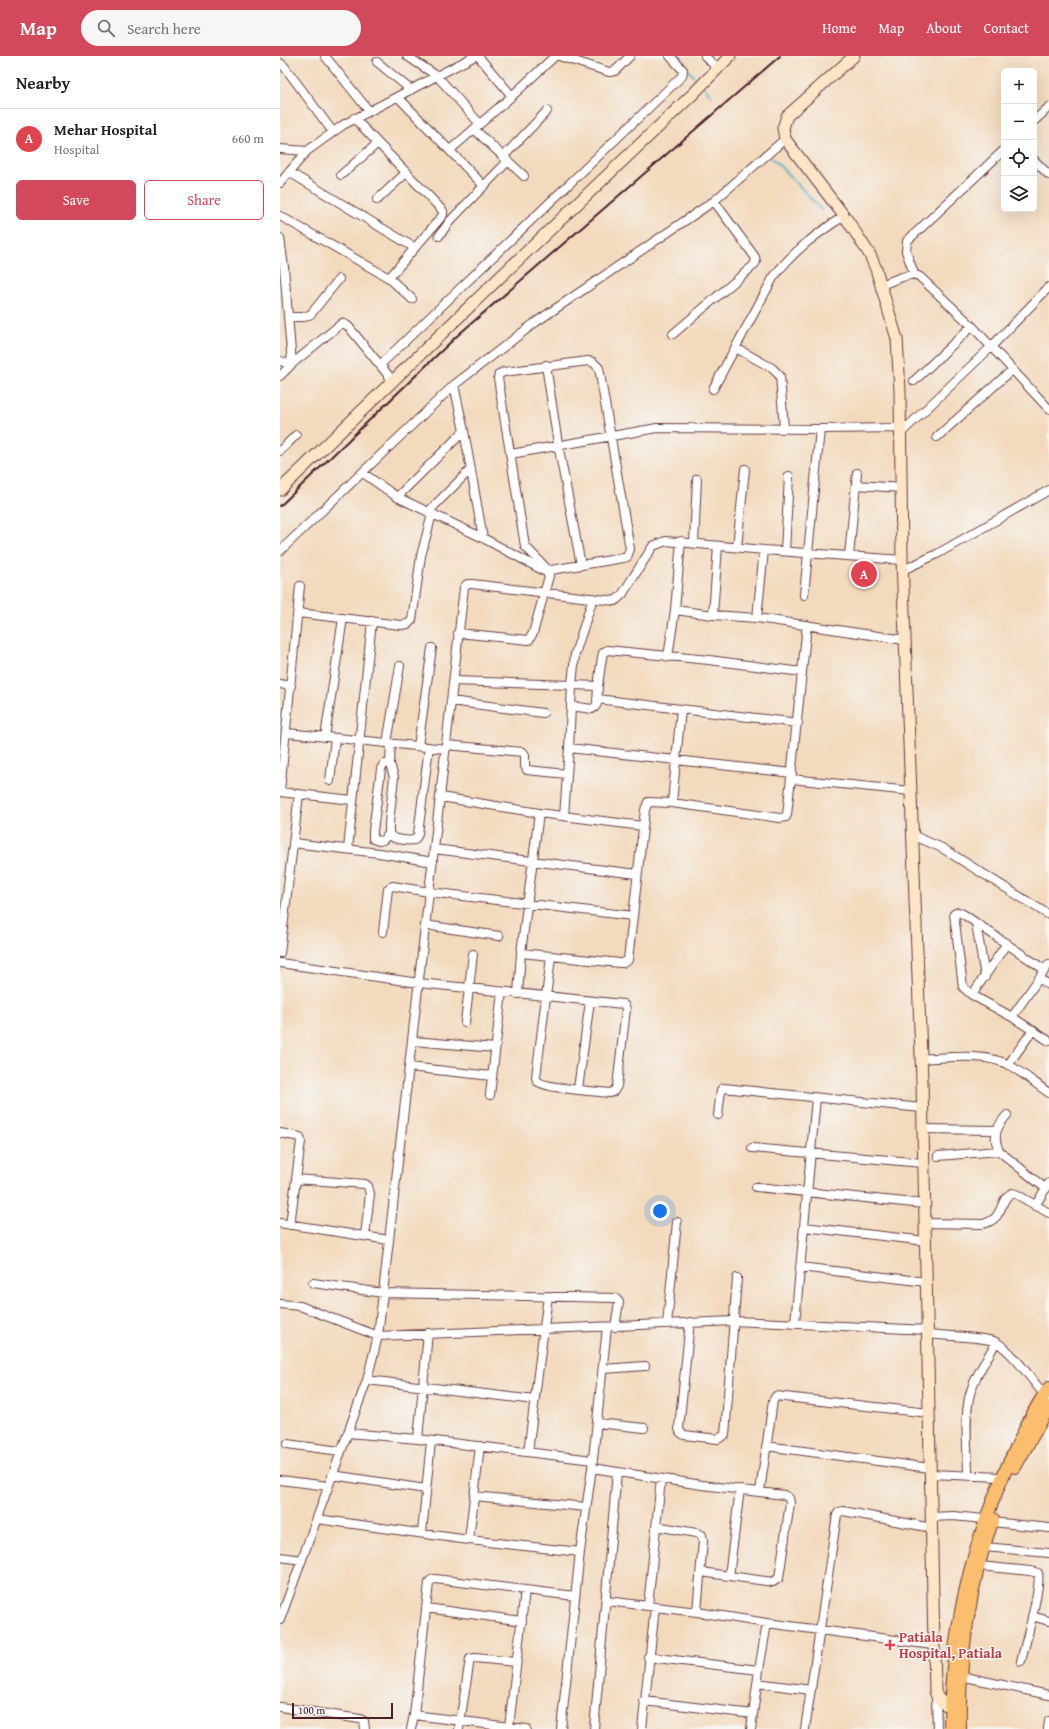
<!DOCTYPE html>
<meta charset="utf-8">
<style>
body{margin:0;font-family:"Gentium Book Plus",serif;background:#f6f6f6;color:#202124}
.controls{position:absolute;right:12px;top:12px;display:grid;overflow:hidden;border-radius:6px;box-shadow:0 4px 16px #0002}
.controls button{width:36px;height:36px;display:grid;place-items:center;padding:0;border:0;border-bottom:1px solid #e0e0e0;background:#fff;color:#202124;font:20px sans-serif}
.scale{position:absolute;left:12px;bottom:10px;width:101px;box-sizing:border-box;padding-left:4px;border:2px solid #4a1f2b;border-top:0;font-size:11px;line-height:14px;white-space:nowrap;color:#4a1f2b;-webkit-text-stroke:3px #f6f6f2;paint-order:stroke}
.you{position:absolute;left:380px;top:1155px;width:14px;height:14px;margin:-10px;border:3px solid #fff;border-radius:50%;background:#1a73e8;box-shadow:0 0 0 6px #1a73e833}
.badge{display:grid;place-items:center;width:26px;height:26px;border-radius:50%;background:#d1495b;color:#fff;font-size:13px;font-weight:700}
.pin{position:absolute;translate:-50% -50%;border:2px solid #fff;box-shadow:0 1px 4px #0006}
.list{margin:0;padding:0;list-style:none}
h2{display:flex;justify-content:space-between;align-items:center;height:52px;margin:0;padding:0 16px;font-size:17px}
h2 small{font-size:13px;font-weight:400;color:#757577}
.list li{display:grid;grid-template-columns:26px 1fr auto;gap:12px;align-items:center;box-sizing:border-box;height:60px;padding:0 16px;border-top:1px solid #e0e0e0}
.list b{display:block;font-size:15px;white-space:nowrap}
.list p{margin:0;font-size:13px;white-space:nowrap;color:#757577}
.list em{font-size:13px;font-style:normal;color:#757577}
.actions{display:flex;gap:8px;padding:12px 16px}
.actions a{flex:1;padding:9px 0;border:1px solid #d1495b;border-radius:6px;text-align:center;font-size:14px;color:#d1495b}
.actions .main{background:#d1495b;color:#fff}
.icon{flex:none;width:22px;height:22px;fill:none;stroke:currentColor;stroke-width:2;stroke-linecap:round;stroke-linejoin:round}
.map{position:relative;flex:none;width:769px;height:1673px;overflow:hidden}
header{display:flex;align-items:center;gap:24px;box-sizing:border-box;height:56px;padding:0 20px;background:#d1495b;color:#fff}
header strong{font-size:19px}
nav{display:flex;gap:22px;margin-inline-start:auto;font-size:14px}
.search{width:280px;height:36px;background:#f6f6f6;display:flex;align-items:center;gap:10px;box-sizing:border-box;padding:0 14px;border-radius:22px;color:#757577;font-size:15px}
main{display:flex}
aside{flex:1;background:#fff}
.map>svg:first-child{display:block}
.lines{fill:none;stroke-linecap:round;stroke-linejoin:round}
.stream{stroke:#48acc7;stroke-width:2}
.street-casing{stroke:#633b41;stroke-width:10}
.secondary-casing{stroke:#633b41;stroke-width:13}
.primary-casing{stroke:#633b41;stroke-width:14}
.street{stroke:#fff;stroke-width:8}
.secondary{stroke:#fde5c5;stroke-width:11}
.primary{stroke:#fbbd6e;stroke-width:12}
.rail{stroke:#4a1f2b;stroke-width:2}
.health-dot{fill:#e0444e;stroke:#f6f6f2;stroke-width:1.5}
.labels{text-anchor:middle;stroke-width:3;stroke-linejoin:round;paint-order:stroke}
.health-label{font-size:14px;font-weight:bold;fill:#be3a42;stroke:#f6f6f2;text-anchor:start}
</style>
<header>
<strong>Map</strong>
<div class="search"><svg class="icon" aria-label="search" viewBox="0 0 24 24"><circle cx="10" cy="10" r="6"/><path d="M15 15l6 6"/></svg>Search here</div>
<nav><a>Home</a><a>Map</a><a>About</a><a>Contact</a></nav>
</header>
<main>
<aside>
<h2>Nearby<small></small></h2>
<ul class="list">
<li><span class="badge" style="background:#e0444e">A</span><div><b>Mehar Hospital</b><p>Hospital</p></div><em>660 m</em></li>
</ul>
<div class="actions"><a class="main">Save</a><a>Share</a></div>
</aside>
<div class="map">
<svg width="769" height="1673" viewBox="0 0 769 1673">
<rect width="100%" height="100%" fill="#f6f6f2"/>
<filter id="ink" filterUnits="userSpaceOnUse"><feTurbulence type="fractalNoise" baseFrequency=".025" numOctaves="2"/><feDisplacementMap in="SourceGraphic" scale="8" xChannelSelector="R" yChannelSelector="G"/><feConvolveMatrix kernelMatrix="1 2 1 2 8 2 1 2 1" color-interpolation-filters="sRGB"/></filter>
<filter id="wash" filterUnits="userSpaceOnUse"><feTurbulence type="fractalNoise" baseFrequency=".012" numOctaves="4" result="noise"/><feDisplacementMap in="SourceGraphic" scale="16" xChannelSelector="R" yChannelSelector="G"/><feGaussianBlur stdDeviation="0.9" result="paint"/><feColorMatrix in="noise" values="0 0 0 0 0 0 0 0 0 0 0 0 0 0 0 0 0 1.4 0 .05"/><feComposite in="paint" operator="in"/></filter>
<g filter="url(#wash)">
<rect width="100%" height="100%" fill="#f3dabd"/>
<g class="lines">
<path class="stream" d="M400,0L407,13L419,26
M424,31L432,41
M492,102L527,138L542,155"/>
</g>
</g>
<g filter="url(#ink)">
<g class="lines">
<defs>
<path id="street" d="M45,0L89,55
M127,0L157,20L200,68
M198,0L232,40
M279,0L329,16L335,15L350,0
M425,0L438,13
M97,6L131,34
M0,7L4,10L53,76
M118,41L204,130
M74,62L163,155V159L109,222
M754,65L769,51
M194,73L244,120
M0,93L27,95
M170,94L232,40L275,0
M223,101L267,55
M754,104L769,119
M9,116L135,192
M61,119L98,87
M0,127L27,95L63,69L195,0
M97,144L127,116
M0,160L109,222L132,243
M159,180L170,165L228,105
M0,182L4,211L12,308L0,305
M634,218L640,221L692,270L769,353
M601,229L622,221L634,218L626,195L627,185L724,94
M8,261H24L31,258L59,223
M393,278L473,210L476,206L475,201L434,145
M456,292L492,312L500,320L504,372
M308,305L313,306L319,312L350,493L347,501L343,502L271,514L267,513L245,490L218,322L219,318L224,316Z
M100,309L402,20L403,14L390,0
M266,309L278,388L301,509
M0,320L12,308L62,267L68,270L113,325
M634,325L692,270
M174,329L184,375L203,482
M433,333L493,222C512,196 536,178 564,160
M621,377L711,291L769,231
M657,381L732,314
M0,395L16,379
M231,398L377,372L540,373L621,372
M83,417L117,441L203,482L266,516L269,520L253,577L249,584L178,577
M576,429L622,432
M117,441L184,375
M148,456L191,413
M414,487L417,423
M457,491L465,413
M0,495L174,329L256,266L434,145L505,83
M505,495L509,420
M569,500L577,417
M623,514L657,498L769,434
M524,539L540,373
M395,554L433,559L477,562L625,584
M18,557L121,569L128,568L132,564L141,500L152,458
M433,559L438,490
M477,562L484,494
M388,601L395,554L401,485
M173,625L292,629L295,598L313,542
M0,628L11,630
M317,643L518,667
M171,645L263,657
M291,650L312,653L315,651L317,648L318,630
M7,677L166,693
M45,681L63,562
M107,687L120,610
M111,687L110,708L114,721L109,767V778C113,784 128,785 135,784L138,778L149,691
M166,689L243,696L245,699V710L247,714L287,718
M138,690L152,592
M289,692L512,717
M511,723L631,735
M50,725L55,682
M0,735L20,530
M0,736L72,744
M161,741L259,757L363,770
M392,747L401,653
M284,760L289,692L292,629L318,630L322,601L323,597L327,594L429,604L522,616
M109,778L103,784L99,785L93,783V775L101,713L103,709L110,706
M632,779L662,792L769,859
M13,787L99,797L153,806
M68,793L92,565
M154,793L357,818
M696,867L705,921
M145,869L219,880
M103,876L108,833L110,831L113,830L149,836L353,860
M0,897L19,738
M241,897L340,907H343L348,904L365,754L368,746L392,747L500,762L506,761L507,759L527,569
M0,907L139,927L343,948L345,950L346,953L337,1030L334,1035L330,1037C316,1035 266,1033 257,1025L256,1021L271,901
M765,914L683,858L678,856L674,858L683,931L692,939L732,961L769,985
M759,922L769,929
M238,938L241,897L259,757
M692,939L727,887
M732,961L769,908
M185,966L193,898
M133,985L215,992
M640,1003C666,1002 705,996 729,1009C743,1017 756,1028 769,1037
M728,1009L753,974
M129,1011L212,1020
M298,1033L310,945
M210,1039L222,936
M438,1059L441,1034L443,1032L642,1052
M727,1059C717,1070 712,1080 719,1095L766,1133
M642,1073L716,1074
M0,1077L20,1081L21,1085L10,1169
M472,1092L643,1107
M658,1100L719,1095
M16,1123L85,1128L88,1130L90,1138L85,1179
M476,1131L644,1148
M755,1150L769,1127
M0,1167L109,1184
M645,1167L703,1168C726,1162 718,1143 732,1137L736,1138L769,1157
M524,1171L646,1185
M520,1211L647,1226
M33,1227L103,1237L335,1242L339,1246L335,1271
M0,1248L20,1250L98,1280L454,1265L648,1274
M410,1266L399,1372L400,1376L404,1379L438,1383L445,1379L457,1222
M515,1267L536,1042
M387,1268L397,1166
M648,1278C662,1280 706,1281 716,1286C735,1297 754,1328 769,1344
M323,1313L365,1310
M87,1324L255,1344
M317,1367L364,1372
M68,1377L138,1383L313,1404
M138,1383L148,1277
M7,1388L60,1395
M486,1390L650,1412
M248,1396L268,1240
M312,1412L422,1429L504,1439L509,1442L510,1447L499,1522L493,1526L421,1516
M650,1418L721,1421
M52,1419L146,1433
M688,1420C688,1395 684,1367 689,1342C693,1322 707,1304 716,1286
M0,1424L48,1430
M480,1435L493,1345L496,1340L649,1357
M194,1440L306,1451
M651,1461L673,1460L704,1463
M37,1463L189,1484L300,1496
M712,1466L769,1472
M376,1470L416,1477L422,1479L423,1485L417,1556
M142,1477L151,1385
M189,1484L200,1390
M705,1491L769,1497
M0,1501L22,1504
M699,1510L750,1515L758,1517C762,1528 745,1590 741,1605
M449,1520L460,1433
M327,1545L417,1556L487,1567L653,1589
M368,1550L381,1423
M146,1552L242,1565
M752,1560L769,1565
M0,1564L87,1324L98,1280L184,532L187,528H192L335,545L342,539L373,490L386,485L484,494L622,504
M368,1601L479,1614
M681,1620L769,1639
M477,1627L531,1634
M656,1640L657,1673
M364,1645L473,1658
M0,1651L80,1663L84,1665L85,1673
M134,1659L149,1527L151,1524L155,1523L295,1540
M229,1671L245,1534
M131,1673L134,1659L246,1673
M179,1673L190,1603L195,1602L236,1606
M281,1673L300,1496L312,1412L327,1271
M314,1673L337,1416
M362,1673L375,1551
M471,1673L479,1614L487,1567
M525,1673L557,1459L559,1456L563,1455L652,1472
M768,1673L769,1665"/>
<path id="secondary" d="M574,0L507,60L503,72L505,83L568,165L590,199L596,213L617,283L620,335L622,504L642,1025L655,1635C658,1646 667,1651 678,1653
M0,434L217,224L413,38L450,0"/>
<path id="primary" d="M735,1411L769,1351
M670,1673C670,1573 693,1478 738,1388C747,1369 756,1349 769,1332
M680,1673C678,1606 690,1525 713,1463"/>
</defs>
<use href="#street" class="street-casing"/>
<use href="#secondary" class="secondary-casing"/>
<use href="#primary" class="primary-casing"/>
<use href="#street" class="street"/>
<use href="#secondary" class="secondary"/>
<use href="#primary" class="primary"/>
<path class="rail" d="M0,450L178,279L500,0"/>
</g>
</g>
<path class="health-dot" d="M608 1583h4v4h4v4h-4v4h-4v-4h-4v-4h4z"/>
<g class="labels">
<g class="health-label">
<text x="619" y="1586">Patiala<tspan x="619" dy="16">Hospital, Patiala</tspan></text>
</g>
</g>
</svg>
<div class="controls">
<button>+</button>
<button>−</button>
<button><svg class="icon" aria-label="locate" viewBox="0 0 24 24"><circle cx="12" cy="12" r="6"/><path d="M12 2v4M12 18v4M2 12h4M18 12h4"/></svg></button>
<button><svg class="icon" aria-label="layers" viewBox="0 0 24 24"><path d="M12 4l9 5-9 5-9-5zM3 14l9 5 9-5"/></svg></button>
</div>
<div class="scale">100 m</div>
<div class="you"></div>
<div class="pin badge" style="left:584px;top:518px;background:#e0444e">A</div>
</div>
</main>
